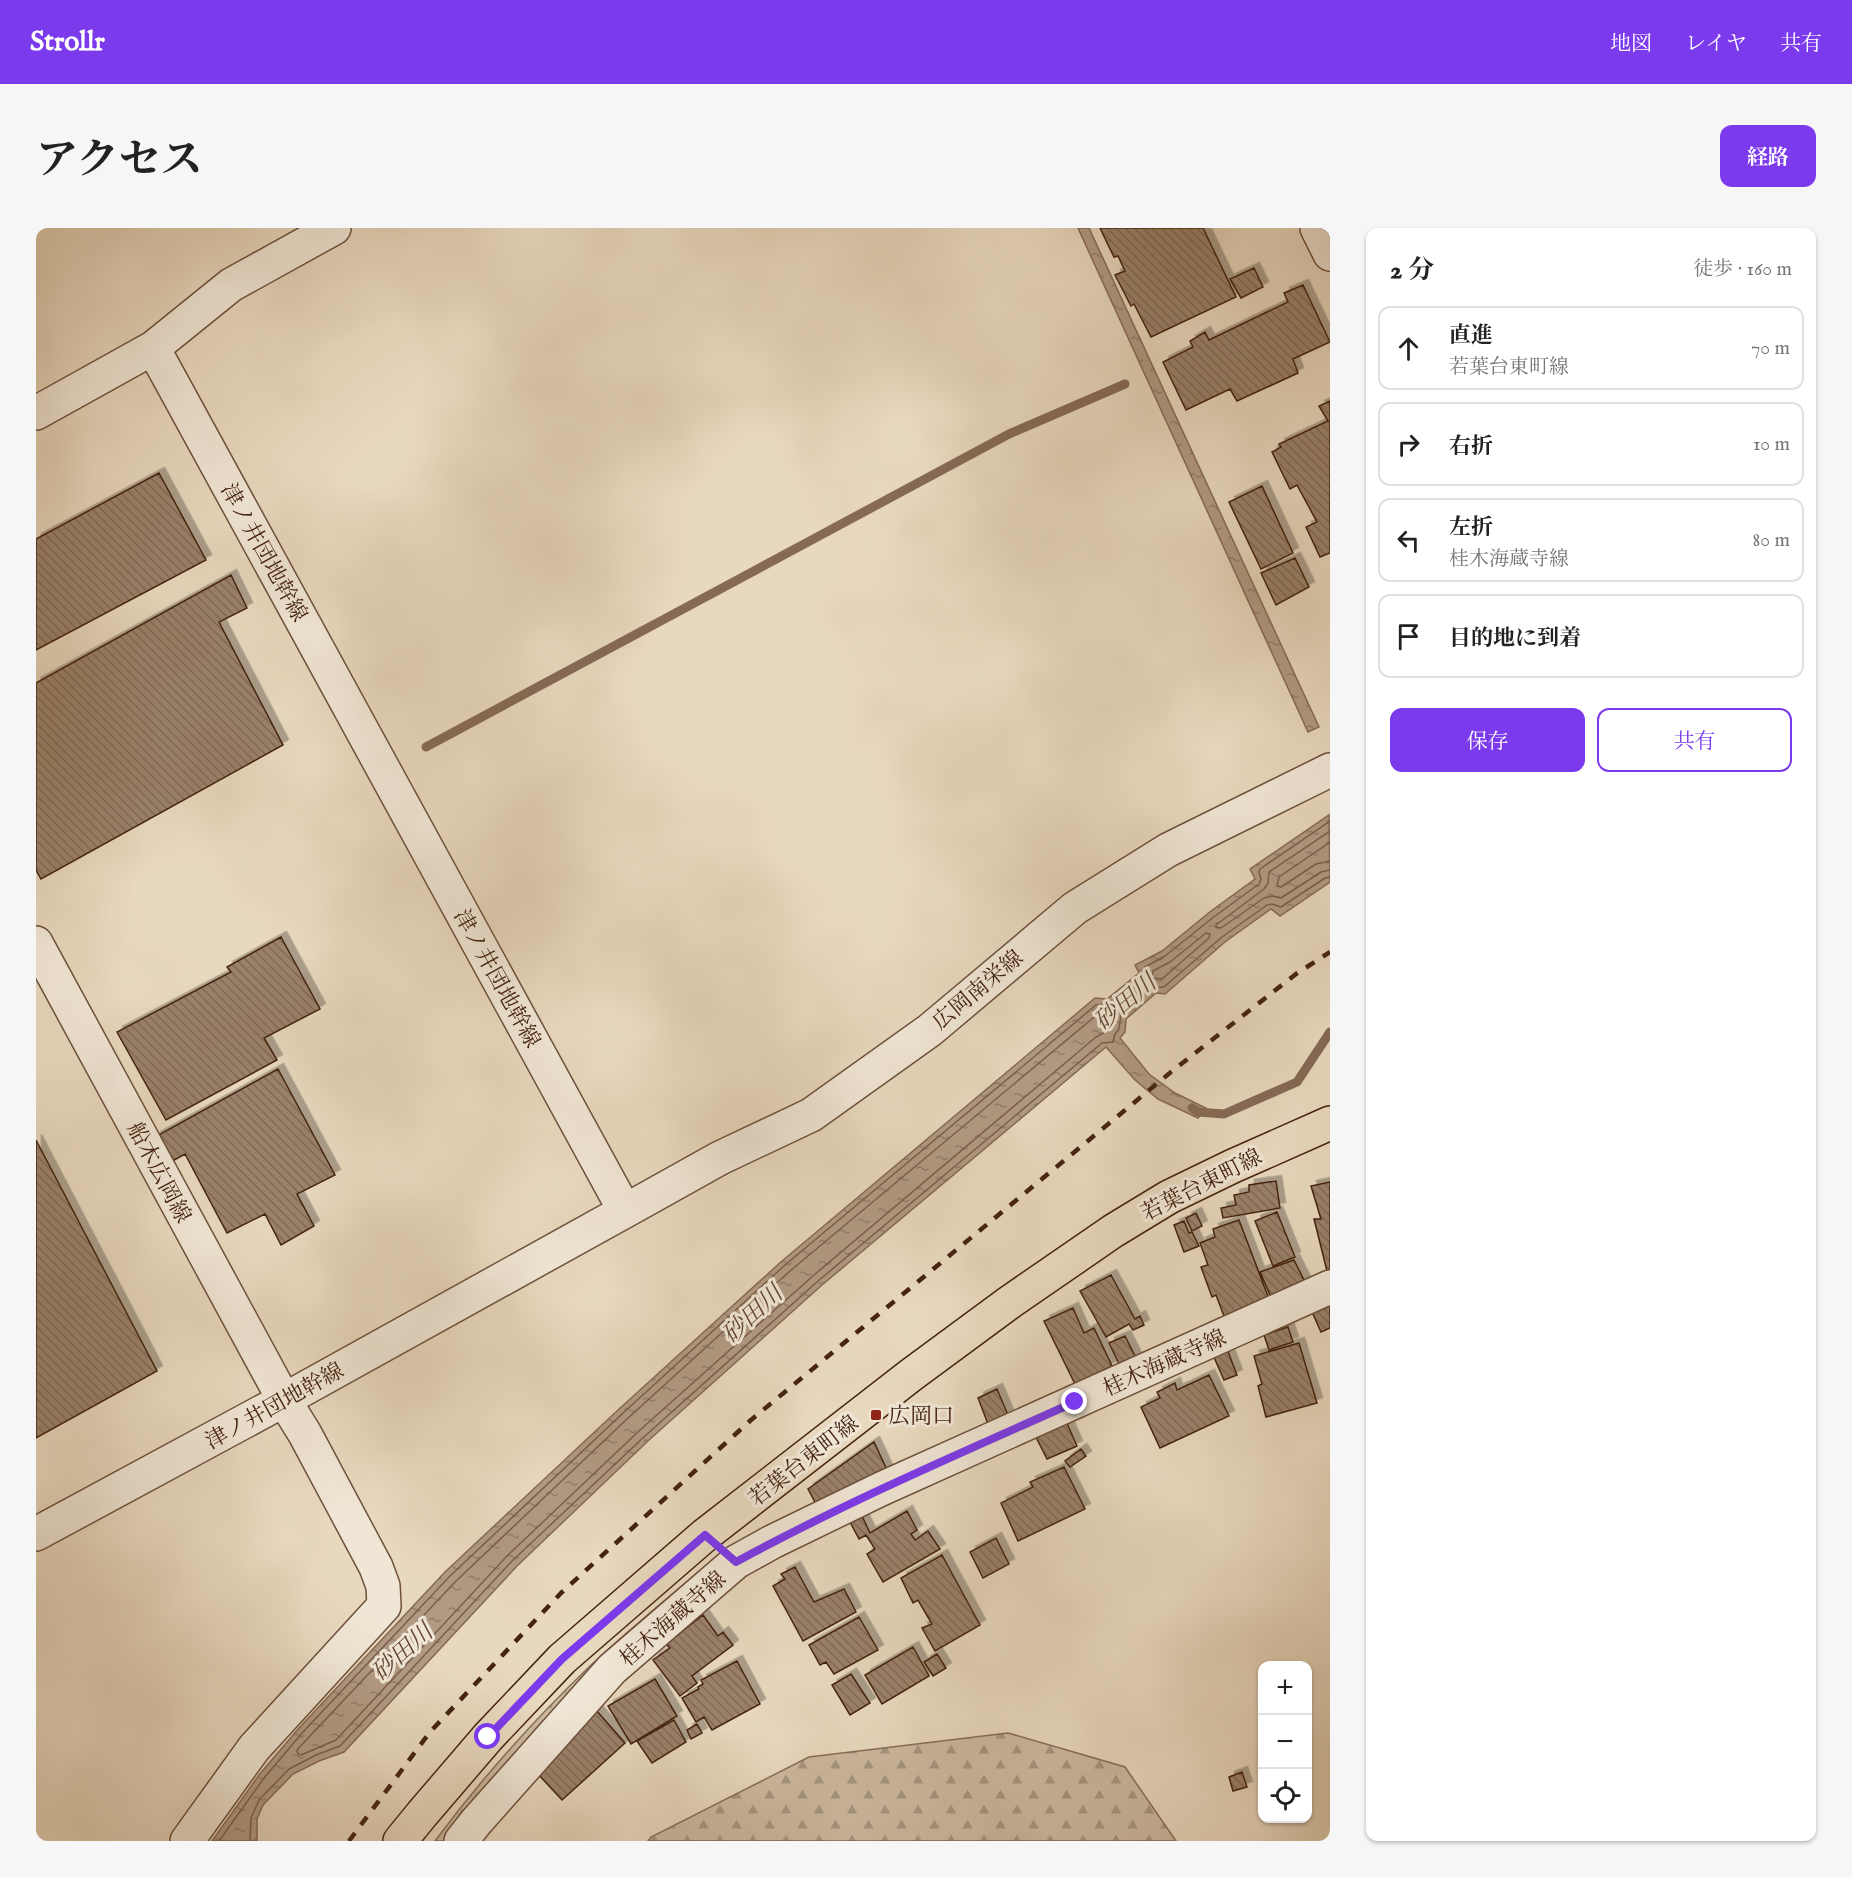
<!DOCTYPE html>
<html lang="ja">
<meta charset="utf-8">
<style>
body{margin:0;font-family:"IM FELL English","Noto Serif JP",serif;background:#f6f6f6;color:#222}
.controls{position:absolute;right:18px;bottom:18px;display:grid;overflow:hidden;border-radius:12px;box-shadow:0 2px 4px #0004}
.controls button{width:54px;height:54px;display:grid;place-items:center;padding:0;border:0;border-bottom:2px solid #e0e0e0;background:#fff;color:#222;font:30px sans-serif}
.stop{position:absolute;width:18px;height:18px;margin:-14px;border:4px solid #7c3aed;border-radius:50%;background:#fff}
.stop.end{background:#7c3aed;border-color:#fff;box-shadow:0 2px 6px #0008}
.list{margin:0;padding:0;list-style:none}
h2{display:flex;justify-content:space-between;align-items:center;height:78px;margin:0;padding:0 24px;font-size:26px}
h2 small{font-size:20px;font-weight:400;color:#767676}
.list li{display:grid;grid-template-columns:39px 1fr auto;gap:18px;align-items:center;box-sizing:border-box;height:84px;margin:0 12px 12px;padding:0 12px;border:2px solid #e0e0e0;border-radius:12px}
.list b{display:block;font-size:22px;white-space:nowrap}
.list p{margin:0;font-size:20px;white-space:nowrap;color:#767676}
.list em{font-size:20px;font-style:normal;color:#767676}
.actions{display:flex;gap:12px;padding:18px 24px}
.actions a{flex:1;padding:14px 0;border:2px solid #7c3aed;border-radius:12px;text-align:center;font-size:21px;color:#7c3aed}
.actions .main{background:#7c3aed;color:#fff}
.icon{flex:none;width:33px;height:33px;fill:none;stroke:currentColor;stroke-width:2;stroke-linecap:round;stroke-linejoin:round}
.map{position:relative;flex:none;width:1294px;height:1613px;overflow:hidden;border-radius:12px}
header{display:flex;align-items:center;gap:36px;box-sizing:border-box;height:84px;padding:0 30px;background:#7c3aed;color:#fff}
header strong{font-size:28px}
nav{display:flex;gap:33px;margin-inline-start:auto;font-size:21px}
.intro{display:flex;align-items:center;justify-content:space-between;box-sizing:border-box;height:144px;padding:0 36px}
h1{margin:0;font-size:42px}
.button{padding:15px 27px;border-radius:12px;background:#7c3aed;color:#fff;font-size:21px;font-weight:700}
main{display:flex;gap:36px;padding:0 36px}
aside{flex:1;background:#fff;border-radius:12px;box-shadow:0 2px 4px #0004}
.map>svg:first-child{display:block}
.grass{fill:url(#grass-tufts);stroke:#886e58;stroke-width:1.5}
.forest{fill:url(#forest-firs);stroke:#886e58;stroke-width:1.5}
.water{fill:url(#water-ripples);stroke:#866a55;stroke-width:1.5}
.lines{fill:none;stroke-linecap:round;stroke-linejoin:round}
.shore{stroke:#7b5e4a;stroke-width:1.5}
.stream{stroke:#866a55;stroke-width:9}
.building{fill:url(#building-back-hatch);stroke:#452310;stroke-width:1.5;filter:url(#shadow)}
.minor-casing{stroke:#6e503c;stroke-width:36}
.major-casing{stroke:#452310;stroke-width:36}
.minor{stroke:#f0e6d5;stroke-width:33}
.major{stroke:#e8d8be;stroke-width:33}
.rail{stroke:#452310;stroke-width:4.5;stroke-dasharray:10 10;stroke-linecap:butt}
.route{stroke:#7c3aed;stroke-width:8}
.poi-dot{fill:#8f2418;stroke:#f0e6d5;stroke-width:2}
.labels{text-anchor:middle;stroke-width:6;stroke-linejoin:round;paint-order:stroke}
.street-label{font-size:22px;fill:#452310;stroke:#f0e6d5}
.poi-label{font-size:22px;fill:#452310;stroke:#f0e6d5;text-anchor:start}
.water-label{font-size:24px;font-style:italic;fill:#654732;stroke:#f0e6d5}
</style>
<header>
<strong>Strollr</strong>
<nav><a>地図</a><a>レイヤ</a><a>共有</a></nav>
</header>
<div class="intro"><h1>アクセス</h1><a class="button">経路</a></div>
<main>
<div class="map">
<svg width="1294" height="1613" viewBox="0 0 1294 1613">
<defs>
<pattern id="grass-tufts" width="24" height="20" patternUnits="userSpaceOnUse" patternTransform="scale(1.5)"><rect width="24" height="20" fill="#ccb9a0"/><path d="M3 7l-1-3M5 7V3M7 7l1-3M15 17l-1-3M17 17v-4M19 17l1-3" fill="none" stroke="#a79681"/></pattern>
<pattern id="forest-firs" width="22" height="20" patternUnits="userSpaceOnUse" patternTransform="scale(1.5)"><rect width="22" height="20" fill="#ccb9a0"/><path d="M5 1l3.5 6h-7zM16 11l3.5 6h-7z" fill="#a79681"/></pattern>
<pattern id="water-ripples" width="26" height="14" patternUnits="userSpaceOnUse" patternTransform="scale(1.5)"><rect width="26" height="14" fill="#b19a83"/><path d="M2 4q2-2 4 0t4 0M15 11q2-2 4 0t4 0" fill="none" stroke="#927d6a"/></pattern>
<pattern id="building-back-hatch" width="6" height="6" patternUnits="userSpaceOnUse" patternTransform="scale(1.5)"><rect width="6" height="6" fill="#9a816a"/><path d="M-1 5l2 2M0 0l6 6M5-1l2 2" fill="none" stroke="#7f6956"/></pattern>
<filter id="shadow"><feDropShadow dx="5.5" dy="-5.5" stdDeviation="0" flood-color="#0004"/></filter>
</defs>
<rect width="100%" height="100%" fill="#e8d8be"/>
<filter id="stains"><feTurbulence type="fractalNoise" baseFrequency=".00333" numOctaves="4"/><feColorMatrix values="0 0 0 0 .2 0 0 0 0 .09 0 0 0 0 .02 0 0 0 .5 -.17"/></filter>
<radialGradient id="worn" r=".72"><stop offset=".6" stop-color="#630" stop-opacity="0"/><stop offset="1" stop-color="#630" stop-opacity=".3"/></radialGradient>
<path class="grass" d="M664,1343L666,1345L411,1613H399C445,1551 498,1492 553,1439C589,1405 627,1374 664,1343Z"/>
<path class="forest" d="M972,1505L1089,1539L1140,1613H612L615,1609L773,1529Z"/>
<path class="water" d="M1042,0H1053L1283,499L1272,504Z
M1293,587L1294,654L1244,688L1235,681L1189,714L1129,766L1120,765L1090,791L1089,804L1084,810L1113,846L1139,865L1170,880L1162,890L1122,871L1099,852L1070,819L786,1057L613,1212L481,1338L308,1524L283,1533L257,1546L227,1577L221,1591V1613H176L223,1547L263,1500L409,1344L582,1182L746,1033L1059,770L1071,771L1103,745L1099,737L1126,723L1175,683L1219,651L1214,641Z"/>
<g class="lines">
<path class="shore" d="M1294,603L1233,644L1232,655L1228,661L1184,694L1180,696V699L1185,700L1228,670L1236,668L1245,670L1285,644L1294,642
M1294,614L1243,649L1241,658L1245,659L1280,636L1294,633
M1170,705L1174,706L1173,710L1126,751L1116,750L1117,743L1134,734Z
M1074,784L1077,787C1075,804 1074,801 1060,809L778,1047L604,1202L471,1328L300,1512L265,1527L262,1526L261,1522L273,1509L419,1354L591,1191L754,1043L1063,785Z
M183,1613L228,1550L267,1504L414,1348L586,1186L749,1037L1060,777L1076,775L1107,749L1109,739L1129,728L1179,688L1223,656L1225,651L1223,644L1224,641L1294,593
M214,1613L215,1590L223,1572L253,1541L280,1527L304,1518L476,1333L609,1208L782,1053L1066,815L1077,814L1079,806L1083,801L1085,787L1117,760L1128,759L1186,709L1231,677L1236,676L1245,679L1289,650L1294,649"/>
<path class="stream" d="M390,519L973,206L1089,156
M1156,880L1162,884L1188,886L1261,854L1294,804"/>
</g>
<path class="building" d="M1064,0H1167L1200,69L1115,109L1098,76L1095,78L1079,47L1089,43L1082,28L1078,29Z
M1218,40L1227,59L1205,70L1194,51Z
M1267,57L1294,114L1257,131L1262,145L1201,173L1194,161L1150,182L1127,134L1157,119L1154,113L1169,104L1173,112L1252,74L1248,65Z
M1294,173V325L1284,329L1270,299L1281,294L1261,257L1254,261L1236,224L1245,219L1243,216L1292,193L1283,178Z
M123,245L170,332L0,422V311Z
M1226,258L1257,325L1225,341L1193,274Z
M1259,330L1273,359L1240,377L1225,345Z
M195,347L211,380L183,394L247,517L5,651L0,642V455Z
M245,709L284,781L228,810L241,832L130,892L81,804L195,744L191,739Z
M242,841L299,947L261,966L278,998L245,1017L229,986L191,1005L149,926L133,935L119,909Z
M0,912L121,1143L0,1210Z
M1240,953L1244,980L1187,990L1185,980L1200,977L1198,967L1213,964V957Z
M1294,954V1042L1291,1043L1278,991H1285L1275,958Z
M1241,984L1259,1029L1237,1038L1219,993Z
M1160,985L1166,998L1156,1003L1150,990Z
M1203,992L1233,1071L1188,1088L1180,1067L1176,1069L1165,1039L1172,1037L1164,1015L1179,1009L1177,1001Z
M1148,993L1153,1005L1156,1004L1163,1018L1148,1024L1138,997Z
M1258,1032L1269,1054L1235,1069L1224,1044Z
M1075,1047L1099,1091L1104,1088L1108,1097L1097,1102L1093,1096L1070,1109L1044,1063Z
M1294,1077V1100L1285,1104L1276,1084Z
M1037,1080L1048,1105L1058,1100L1076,1138L1039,1156L1008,1093Z
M1252,1099L1257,1114L1233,1122L1228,1107Z
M1089,1108L1100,1130L1084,1138L1073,1115Z
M1263,1115L1281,1175L1230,1189L1222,1158L1226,1156L1218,1128Z
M1191,1121L1201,1147L1188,1152L1177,1127Z
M1173,1147L1193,1188L1124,1220L1105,1179L1124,1170L1121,1164L1139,1155L1141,1162Z
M961,1161L972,1187L952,1196L942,1170Z
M1030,1193L1041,1218L1011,1231L999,1207Z
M838,1214L851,1242L780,1276L772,1261Z
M1045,1221L1050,1228L1034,1239L1029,1233Z
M1028,1239L1049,1281L982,1313L965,1275L997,1259L994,1254Z
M871,1283L881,1302L875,1306L879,1312L892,1303L904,1321L847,1354L831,1326L839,1321L830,1307L823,1311L814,1294L826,1288L834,1305Z
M960,1310L973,1336L947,1350L934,1324Z
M906,1327L944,1397L899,1423L886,1400L896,1396L882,1372L877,1375L865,1350Z
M759,1339L778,1374L808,1361L820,1384L767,1413L737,1358L749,1351L745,1346Z
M667,1387L682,1408L687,1404L697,1417L656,1448L661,1455L644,1468L617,1432L634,1420L630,1416Z
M823,1389L842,1422L798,1446L790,1434L784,1437L773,1417Z
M877,1419L893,1448L846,1476L829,1447Z
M901,1426L910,1440L897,1448L888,1434Z
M701,1433L724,1476L676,1502L668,1489L660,1494L646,1470L663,1461L662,1459L667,1456L665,1452Z
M815,1446L834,1475L814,1487L796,1457Z
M619,1451L641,1488L595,1516L572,1478Z
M560,1482L589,1515L526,1572L501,1545Z
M638,1492L650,1514L616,1535L601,1513Z
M661,1496L666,1505L655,1511L651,1502Z
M1206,1544L1211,1559L1197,1563L1193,1549Z"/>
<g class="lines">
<defs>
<path id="minor" d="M1281,0L1294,26
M0,185L117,120
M0,715L248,1172L269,1206L340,1339L347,1358L348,1378L218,1520L151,1613
M589,983L684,930L775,887L894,802L1039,680L1132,622L1294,542
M0,1306L248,1172L589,983L117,120L195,57L298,0
M425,1613L440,1594L576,1441L700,1334L736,1314L845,1261L1294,1059"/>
<path id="major" d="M364,1613L386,1586L452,1509L526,1431L669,1307L875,1147L974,1074L1077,1003L1133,969L1197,938L1294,895"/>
</defs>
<use href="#minor" class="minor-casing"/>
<use href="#major" class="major-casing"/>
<use href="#minor" class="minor"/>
<use href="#major" class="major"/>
<path class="rail" d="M313,1613L394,1504L525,1365L715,1192L1135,844L1260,746L1294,724"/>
</g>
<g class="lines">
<path class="route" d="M452,1509L526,1431L669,1307L700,1334C810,1274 925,1225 1039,1174"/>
</g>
<rect class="poi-dot" x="834" y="1181" width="12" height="12" rx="3"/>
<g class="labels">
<g class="street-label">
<text transform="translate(229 324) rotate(61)" y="8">津ノ井団地幹線</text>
<text transform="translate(462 750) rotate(61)" y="8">津ノ井団地幹線</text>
<text transform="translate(941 761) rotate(-40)" y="8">広岡南栄線</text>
<text transform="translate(124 944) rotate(62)" y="8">船木広岡線</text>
<text transform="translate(1165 956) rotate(-27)" y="8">若葉台東町線</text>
<text transform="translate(1128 1134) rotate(-24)" y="8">桂木海蔵寺線</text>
<text transform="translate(238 1177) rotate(-29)" y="8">津ノ井団地幹線</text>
<text transform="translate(767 1232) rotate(-38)" y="8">若葉台東町線</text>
<text transform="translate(636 1390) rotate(-41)" y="8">桂木海蔵寺線</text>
</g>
<g class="poi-label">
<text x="852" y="1195">広岡口</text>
</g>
<g class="water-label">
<text transform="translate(1089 774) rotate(-40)" y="8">砂田川</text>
<text transform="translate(716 1086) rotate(-43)" y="8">砂田川</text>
<text transform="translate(366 1424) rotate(-42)" y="8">砂田川</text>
</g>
</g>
<rect width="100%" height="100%" filter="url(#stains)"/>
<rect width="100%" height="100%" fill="url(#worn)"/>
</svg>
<div class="controls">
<button>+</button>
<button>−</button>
<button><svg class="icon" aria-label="locate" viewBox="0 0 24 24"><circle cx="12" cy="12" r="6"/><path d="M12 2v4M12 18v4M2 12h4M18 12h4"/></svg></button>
</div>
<div class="stop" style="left:452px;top:1509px"></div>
<div class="stop end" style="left:1039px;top:1174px"></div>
</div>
<aside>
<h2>2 分<small>徒歩 · 160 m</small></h2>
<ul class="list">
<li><svg class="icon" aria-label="ahead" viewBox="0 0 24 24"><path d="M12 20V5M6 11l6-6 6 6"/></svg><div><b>直進</b><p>若葉台東町線</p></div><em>70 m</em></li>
<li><svg class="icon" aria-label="right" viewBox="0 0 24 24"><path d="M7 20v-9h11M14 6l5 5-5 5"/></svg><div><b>右折</b></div><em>10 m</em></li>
<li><svg class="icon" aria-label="left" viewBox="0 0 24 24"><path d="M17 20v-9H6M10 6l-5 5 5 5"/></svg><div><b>左折</b><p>桂木海蔵寺線</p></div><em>80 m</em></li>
<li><svg class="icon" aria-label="arrive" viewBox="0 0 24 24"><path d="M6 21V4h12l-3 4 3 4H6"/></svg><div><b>目的地に到着</b></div></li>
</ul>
<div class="actions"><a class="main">保存</a><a>共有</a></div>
</aside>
</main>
